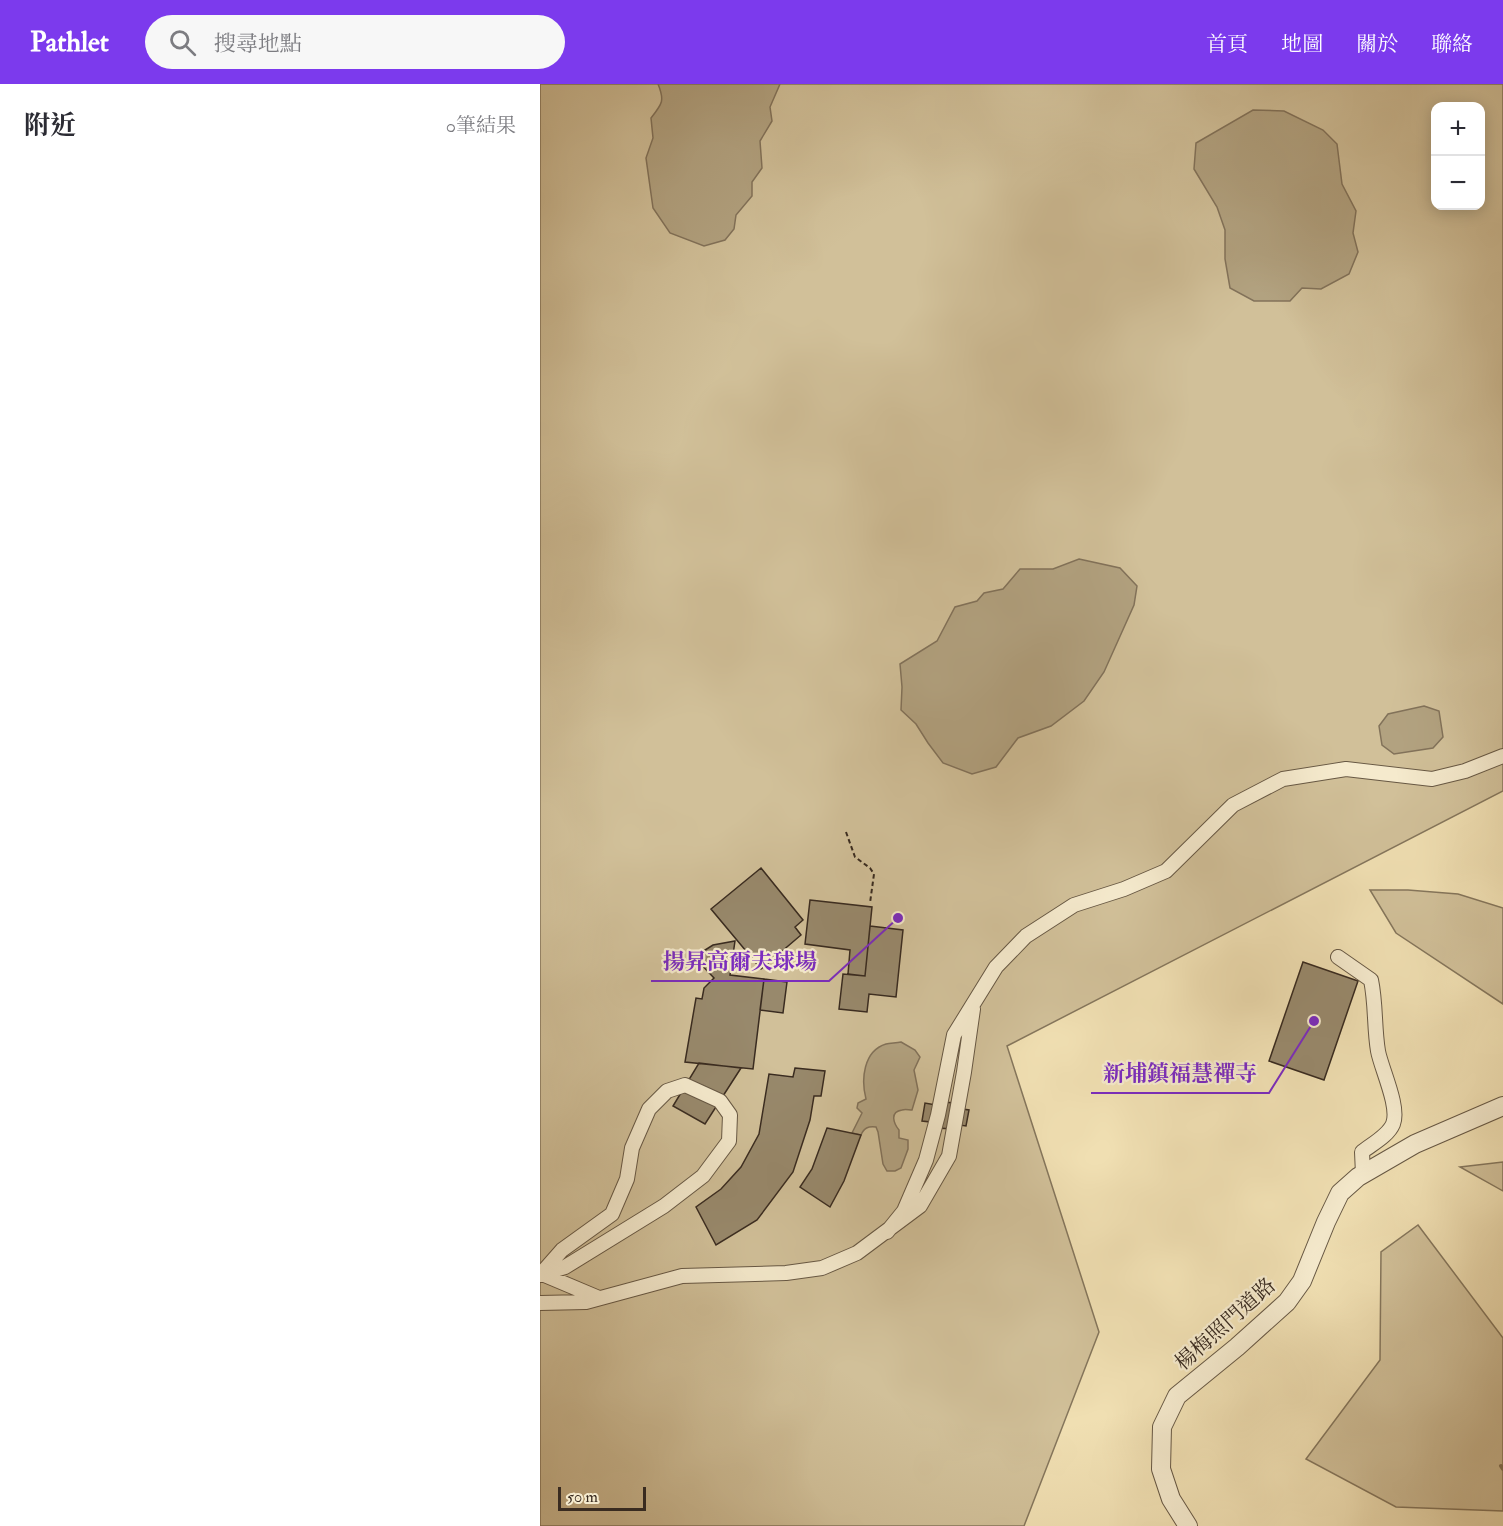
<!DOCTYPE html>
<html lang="zh-TW">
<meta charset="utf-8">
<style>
body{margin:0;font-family:"IM FELL Double Pica","Noto Serif TC",serif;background:#f7f7f7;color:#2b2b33}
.controls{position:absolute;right:18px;top:18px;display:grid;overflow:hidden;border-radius:12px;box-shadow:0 3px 15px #0003}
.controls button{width:54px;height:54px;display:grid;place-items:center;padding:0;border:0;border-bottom:2px solid #e1e1e2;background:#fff;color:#2b2b33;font:30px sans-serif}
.scale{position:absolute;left:18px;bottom:15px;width:88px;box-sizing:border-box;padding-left:6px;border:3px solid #392b20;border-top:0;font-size:16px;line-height:21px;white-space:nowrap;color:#392b20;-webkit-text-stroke:4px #f5eacd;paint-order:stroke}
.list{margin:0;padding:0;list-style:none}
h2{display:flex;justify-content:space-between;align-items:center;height:78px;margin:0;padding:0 24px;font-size:26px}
h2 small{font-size:20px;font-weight:400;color:#7c7c81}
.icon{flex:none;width:33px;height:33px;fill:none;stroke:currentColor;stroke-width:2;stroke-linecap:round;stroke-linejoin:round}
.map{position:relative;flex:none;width:963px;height:1442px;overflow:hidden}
header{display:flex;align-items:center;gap:36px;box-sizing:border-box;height:84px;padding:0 30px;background:#7c3aed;color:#fff}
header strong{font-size:28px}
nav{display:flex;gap:33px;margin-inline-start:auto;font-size:21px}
.search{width:420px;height:54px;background:#f7f7f7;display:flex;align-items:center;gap:15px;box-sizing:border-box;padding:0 21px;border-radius:33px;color:#7c7c81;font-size:22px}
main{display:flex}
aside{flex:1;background:#fff}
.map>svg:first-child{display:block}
.green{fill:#d1c099;stroke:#85765c;stroke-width:1.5;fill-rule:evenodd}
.water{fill:#b2a280;stroke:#82725a;stroke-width:1.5}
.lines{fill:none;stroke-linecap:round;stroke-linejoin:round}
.stream{stroke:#82725a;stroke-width:4}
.building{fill:#98896c;stroke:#392b20;stroke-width:1.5}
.minor-casing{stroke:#675844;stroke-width:16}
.tertiary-casing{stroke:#675844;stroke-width:20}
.path{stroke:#392b20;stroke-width:2;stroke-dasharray:4.5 3;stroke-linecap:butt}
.minor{stroke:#f5eacd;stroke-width:14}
.tertiary{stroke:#f5eacd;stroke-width:18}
.labels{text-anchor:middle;stroke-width:4.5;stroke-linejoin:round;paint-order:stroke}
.street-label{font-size:21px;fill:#392b20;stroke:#f5eacd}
.leader{fill:none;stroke:#7b2cbf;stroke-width:2}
.callout-dot{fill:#7b2cbf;stroke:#f5eacd;stroke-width:2}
.callout-label{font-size:22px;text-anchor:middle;font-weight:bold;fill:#7b2cbf;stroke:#f5eacd;stroke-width:4.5;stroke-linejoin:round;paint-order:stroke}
</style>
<header>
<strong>Pathlet</strong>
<div class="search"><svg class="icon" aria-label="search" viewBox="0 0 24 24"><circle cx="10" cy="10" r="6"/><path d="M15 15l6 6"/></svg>搜尋地點</div>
<nav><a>首頁</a><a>地圖</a><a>關於</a><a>聯絡</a></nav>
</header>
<main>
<aside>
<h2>附近<small>0筆結果</small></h2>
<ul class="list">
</ul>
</aside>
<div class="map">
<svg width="963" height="1442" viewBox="0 0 963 1442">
<rect width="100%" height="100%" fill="#f0dfb2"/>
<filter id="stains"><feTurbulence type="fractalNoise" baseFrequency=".00333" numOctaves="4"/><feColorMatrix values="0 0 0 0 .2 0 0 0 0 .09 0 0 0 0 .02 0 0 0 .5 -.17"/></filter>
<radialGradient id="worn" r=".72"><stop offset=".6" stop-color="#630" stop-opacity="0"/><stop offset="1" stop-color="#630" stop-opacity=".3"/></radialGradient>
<path class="green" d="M0,0H963V707L467,962L559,1248L484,1442H0ZM896,22H940V122H896Z
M830,806H868L918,810L963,824V920L856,849Z
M963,1078V1107L920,1083Z
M878,1141L963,1254V1427L856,1423L766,1375L840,1276L841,1168Z"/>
<path class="water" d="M118,0H240L230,23L232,37L220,57L222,84L212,98V112L196,131L194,145L185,156L164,162L130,149L113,124L106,74L113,54L111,34C122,20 125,17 118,0Z
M713,26L744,27L783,46L797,60L802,100L816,127L813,149L818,168L809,190L781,205L762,204L750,217H714L690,204L685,175V146L677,123L654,85L656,59Z
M539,475L580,484L597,502L594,521L564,588L544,617L511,642L478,654L456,683L432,690L403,679L388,659L376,640L361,626L362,603L360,580L397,557L415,523L437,517L444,509L463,505L480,485H513Z
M884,622L899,627L903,653L893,664L854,670L842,661L839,642L848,630Z
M361,958L375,966L380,973L374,986L378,1006L372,1026C369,1026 365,1025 362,1026C349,1028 354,1040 359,1046V1054L368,1056V1065L361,1084L355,1087H347L343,1080L338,1048L336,1043C328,1042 324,1044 321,1051L312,1049L322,1029L317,1024L318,1019L326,1015C321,996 323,967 346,960C350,959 356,959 361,958Z"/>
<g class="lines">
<path class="stream" d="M961,1382L963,1385"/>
</g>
<path class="building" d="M221,784L263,836L255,843L261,851L221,885L171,825Z
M270,816L332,823L325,892L308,890L310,866L265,860Z
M330,842L363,846L356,913L329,910L327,928L299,925L303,890L325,892Z
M195,857L190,891L224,895L213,985L145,978L156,914L162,915L164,904L174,894L154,873L173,861Z
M763,878L818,897L784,996L729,977Z
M224,895L247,898L243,929L220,926Z
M159,979L201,984L165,1040L133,1022Z
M255,984L285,987L281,1012H274L270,1036L253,1088L217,1136L176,1161L156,1123L181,1105L201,1083L219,1050L229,990L253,993Z
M402,1018L416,1019L415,1024L429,1026L426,1042L413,1040L412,1045L398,1044L399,1039L382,1037L385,1019L402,1022Z
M287,1044L321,1051L304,1097L290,1123L260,1103L272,1085Z"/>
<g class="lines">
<defs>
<path id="minor" d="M798,873L831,896C836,920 834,943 838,967C841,984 860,1023 853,1040C848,1052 832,1060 822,1068L823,1090
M347,1148L364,1127L386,1076L398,1031L414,951L456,883L486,852L534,821L584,805L626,787L693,721L743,695L806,685L892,695L925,687L963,672
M2,1190L59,1214
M0,1191L22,1166L72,1130L87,1095L92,1064L109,1025L127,1007L145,1001L180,1017L190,1031L189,1057L163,1092L124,1122L25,1183L2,1190
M0,1219L46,1218L142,1192L246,1189L282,1184L317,1169L380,1122L409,1072L424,988L433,925"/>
<path id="tertiary" d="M648,1442L631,1415L621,1385L622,1343L637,1312L697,1263L747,1218L762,1197L786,1138L800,1109L818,1093L875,1060L963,1022"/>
</defs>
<use href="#minor" class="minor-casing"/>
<use href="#tertiary" class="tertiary-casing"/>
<path class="path" d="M306,748L315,773L330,784L334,790L330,819"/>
<use href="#minor" class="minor"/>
<use href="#tertiary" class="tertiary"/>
</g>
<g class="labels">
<g class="street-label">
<text transform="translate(685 1240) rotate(-42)" y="7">楊梅照門道路</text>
</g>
</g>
<path class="leader" d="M358 834L289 897H111M774 937L729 1009H551"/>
<g class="callout-dot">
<circle cx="358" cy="834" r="6"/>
<circle cx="774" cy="937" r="6"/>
</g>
<g class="callout-label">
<text x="200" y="885">揚昇高爾夫球場</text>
<text x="640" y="997">新埔鎮福慧禪寺</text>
</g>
<rect width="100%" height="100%" filter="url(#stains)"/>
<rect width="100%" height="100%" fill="url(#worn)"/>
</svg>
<div class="controls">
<button>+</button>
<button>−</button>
</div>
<div class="scale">50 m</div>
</div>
</main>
